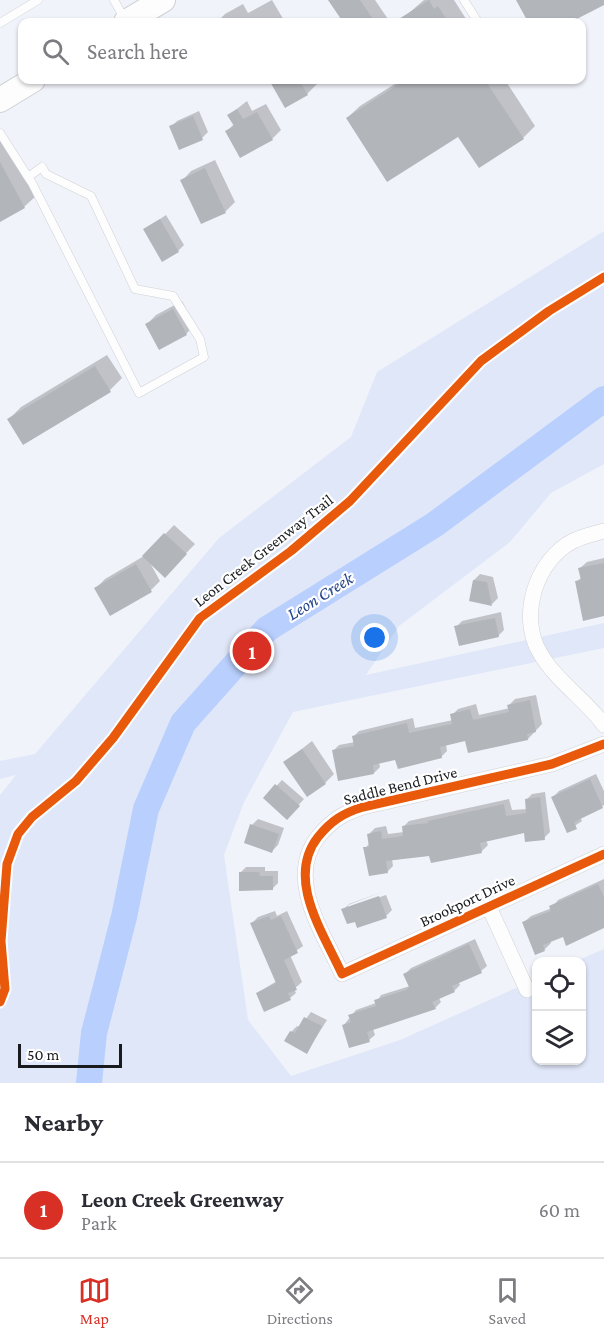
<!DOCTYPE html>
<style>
body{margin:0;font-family:"Crimson Pro",serif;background:#f7f7f7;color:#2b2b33}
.controls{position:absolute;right:18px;bottom:18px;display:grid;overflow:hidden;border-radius:12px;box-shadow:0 2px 4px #0004}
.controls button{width:54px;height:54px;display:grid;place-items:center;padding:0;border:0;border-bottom:2px solid #e1e1e2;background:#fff;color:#2b2b33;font:30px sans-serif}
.scale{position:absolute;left:18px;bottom:15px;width:104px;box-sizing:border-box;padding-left:6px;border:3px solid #181a1e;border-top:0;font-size:16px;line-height:21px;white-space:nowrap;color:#181a1e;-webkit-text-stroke:4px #fff;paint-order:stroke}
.you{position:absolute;left:375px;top:638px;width:21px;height:21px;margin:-15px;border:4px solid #fff;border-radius:50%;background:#1a73e8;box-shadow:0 0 0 9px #1a73e833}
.badge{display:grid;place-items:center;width:39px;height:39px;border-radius:50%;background:#d93025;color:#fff;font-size:20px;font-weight:700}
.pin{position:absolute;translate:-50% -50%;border:3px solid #fff;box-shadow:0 2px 6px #0006}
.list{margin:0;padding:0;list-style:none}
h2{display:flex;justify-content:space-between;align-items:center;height:78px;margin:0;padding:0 24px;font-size:26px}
h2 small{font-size:20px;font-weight:400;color:#7c7c81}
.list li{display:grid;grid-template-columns:39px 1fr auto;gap:18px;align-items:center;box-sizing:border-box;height:96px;padding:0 24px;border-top:2px solid #e1e1e2}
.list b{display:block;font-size:22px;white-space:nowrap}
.list p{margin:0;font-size:20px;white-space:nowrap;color:#7c7c81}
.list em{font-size:20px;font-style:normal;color:#7c7c81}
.icon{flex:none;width:33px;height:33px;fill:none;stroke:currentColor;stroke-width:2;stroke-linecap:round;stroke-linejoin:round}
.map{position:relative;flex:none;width:604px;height:1083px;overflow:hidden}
.search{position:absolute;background:#fff;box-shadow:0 2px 4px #0004;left:18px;right:18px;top:18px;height:66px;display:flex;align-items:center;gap:15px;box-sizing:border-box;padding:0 21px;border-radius:12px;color:#7c7c81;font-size:22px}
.sheet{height:174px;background:#fff}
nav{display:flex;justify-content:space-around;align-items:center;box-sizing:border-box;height:84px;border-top:2px solid #e1e1e2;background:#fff;font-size:16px;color:#7c7c81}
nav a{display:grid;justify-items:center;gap:3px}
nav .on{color:#d93025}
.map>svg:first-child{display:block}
.green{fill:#e0e7f8}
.shadow{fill:#0003}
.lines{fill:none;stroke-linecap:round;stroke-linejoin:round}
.river{stroke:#b9cffd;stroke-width:26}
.building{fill:#b2b5ba}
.service-casing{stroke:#ced1d5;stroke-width:9}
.minor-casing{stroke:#ced1d5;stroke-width:16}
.primary-casing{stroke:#ced1d5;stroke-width:26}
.service{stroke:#fdfdfe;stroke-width:8}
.minor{stroke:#fdfdfe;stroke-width:15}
.primary{stroke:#fdfdfe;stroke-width:24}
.cycleway-casing{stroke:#fff;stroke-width:13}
.cycleway{stroke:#e8590c;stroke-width:9}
.labels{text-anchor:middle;stroke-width:4.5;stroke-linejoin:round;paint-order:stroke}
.street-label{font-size:16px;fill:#181a1e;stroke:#fff}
.water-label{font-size:18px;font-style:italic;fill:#24448a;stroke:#fff}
</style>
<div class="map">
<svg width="604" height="1083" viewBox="0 0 604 1083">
<rect width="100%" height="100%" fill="#f0f3fa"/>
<path class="green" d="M604,231V464L551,493L510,542L399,626L366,675L604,623V648L293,712L244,802L224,855L248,1020L291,1076L400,1040L536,979V1060H582V962L576,961L604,949V1083H0V795L16,775L0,779V761L35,754L219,538L351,437L377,372Z"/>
<path class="shadow" d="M272,0L285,22H217L225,14L243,4L248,13Z
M330,0H375L390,22H344Z
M424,0H454L468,22H405L403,18Z
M518,0H604V3L567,22H530Z
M271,80H318L319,82L307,94L286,106Z
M401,80H505L535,126L523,138L458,135L347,118L360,106Z
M247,101L252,111L266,104L281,130L272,139L227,131L234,124L229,115Z
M199,111L208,132L202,138L171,127L177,121Z
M0,138L37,195L24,207L0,220Z
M215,160L235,202L226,211L202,222L182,181L191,171Z
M166,215L184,245L178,251L145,229Z
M182,301L195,325L186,334L147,324L156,315Z
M107,355L122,378L110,390L9,419L21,407Z
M174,525L195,544L165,575L149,561L160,581L151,590L111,614L96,588L105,579L144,556Z
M604,558V602L576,582L582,577L580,568L587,562Z
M480,574L493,577L498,598L492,604L471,600L474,580Z
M501,612L504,630L498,636L456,627L462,621Z
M536,695L542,724L528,739L467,740L446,744L447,751L441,757L397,758L379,762L380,767L374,773L333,751L339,745L355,742L353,737L359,731L413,718L415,728L453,720L452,715L458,709L476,704L479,715L510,708L509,705L515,699Z
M312,741L334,774L325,783L285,762Z
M596,774L604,791V805L580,817L582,821L567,831L553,797L559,791Z
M282,780L304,799L287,818L265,798Z
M545,792L550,832L544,838L526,831L486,840L488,845L482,851L392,859L393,866L387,872L365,848L370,843L369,834L375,828L386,826L388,834L404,832L403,827L409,821L509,799L512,810L527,809L526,800L532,794Z
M258,819L284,828L278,845L272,851L245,842L252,825Z
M246,867H265V871H278V883L272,889L240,873Z
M604,879V927L564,935L550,941L551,943L544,950L524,922L531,916L552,908L558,900Z
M385,891L348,905V908L386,895L392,910L386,916L356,920L343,910L349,904Z
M275,911L277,916L287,911L303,946L290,955L302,982L294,989L296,993L290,998L257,993L277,981L252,923L258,917Z
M475,939L487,966L481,971L458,981L460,985L454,991L439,998L441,1002L435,1008L373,1029L375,1035L369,1040L343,1026L356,1010L376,1003L381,995L410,986L405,974L411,968Z
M311,1012L327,1020L307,1052L286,1041L292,1031L297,1026L300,1027Z"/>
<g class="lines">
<path class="river" d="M89,1083L94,1033L124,917L146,809L183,723L267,629L434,525L604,399"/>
</g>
<path class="building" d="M328,0H360L375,22H343Z
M429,0L434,9L438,6L448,22H394Z
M516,0H604V5L571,22H528Z
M269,80H299L308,95L285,108Z
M405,80H485L524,139L479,168L458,137L387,182L346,118Z
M237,109L243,119L257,112L273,140L240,158L225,131L234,126L227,115Z
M193,116L203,140L179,150L169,126Z
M0,162L25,208L0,222Z
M205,168L226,213L201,224L180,180Z
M160,219L179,252L162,262L143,229Z
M173,309L187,335L159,350L145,324Z
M95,366L111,392L23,445L7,419Z
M164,533L187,554L165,578L142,556Z
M604,563V616L583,621L575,581L581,580L578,568Z
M136,564L152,592L110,616L94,588Z
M473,580L487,582L492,606L469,601Z
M495,618L499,637L459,646L454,626Z
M530,700L536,732L527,734L528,740L468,753L465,741L440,747L442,758L398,769L395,760L373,765L374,774L338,781L332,750L354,746L352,736L407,723L409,733L452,724L450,714L470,709L473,720L509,712L507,705Z
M302,749L326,784L307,797L283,762Z
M590,779L603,808L574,822L577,829L567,833L551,797Z
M275,784L300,806L287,820L263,798Z
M540,797L545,840L525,842L524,833L480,843L482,853L462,857L431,863L429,856L386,861L388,873L369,876L363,847H369L367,834L381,831L382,839L403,836L402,826L428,823V821L504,804L506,816L526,813L525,799Z
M250,824L279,834L272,853L244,843Z
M239,872H259L260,876H273V890L239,891Z
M598,884L604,897V928L566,946L563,937L543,945L545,951L535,955L522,922L551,911L549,906Z
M379,896L387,918L357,928L355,922L347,924L341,909Z
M269,916L271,920L281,916L298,953L284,960L297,990L288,993L291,1000L264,1012L256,993L276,983L250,923Z
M469,944L482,973L452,986L455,992L432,1002L436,1009L367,1032L370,1042L349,1048L342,1025L351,1022L348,1015L376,1006L374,1000L406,990L409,987L403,974Z
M304,1017L322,1026L307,1054L284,1041L290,1031L295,1033Z"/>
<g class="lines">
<defs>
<path id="service" d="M114,0L125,20
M464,0L478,22
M0,23L38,0
M0,133L28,177L32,183L139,393L204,357L200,339L173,296L135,289L91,196L46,174L42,167L28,177"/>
<path id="minor" d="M604,531C593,534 583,536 573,541C536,560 518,616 540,653C556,681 585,699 604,725
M604,744L552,764L363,807C343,813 331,821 318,837C285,879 324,934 342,974L604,854
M489,907L527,990"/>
<path id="primary" d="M126,22L163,0
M0,100L33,80"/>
</defs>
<use href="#service" class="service-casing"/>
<use href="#minor" class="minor-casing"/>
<use href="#primary" class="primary-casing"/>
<use href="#service" class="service"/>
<use href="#minor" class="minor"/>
<use href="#primary" class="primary"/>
<defs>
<path id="cycleway" d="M604,744L552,764L363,807C343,813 331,821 318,837C285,879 324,934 342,974L604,854
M0,1002L5,989L1,941L7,864L18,834L32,817L76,781L113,738L200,618L291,551L350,501L481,361L549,311L604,277"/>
</defs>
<use href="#cycleway" class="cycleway-casing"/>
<use href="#cycleway" class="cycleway"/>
</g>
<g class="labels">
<g class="street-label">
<text transform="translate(263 550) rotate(-38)" y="6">Leon Creek Greenway Trail</text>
<text transform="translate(400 785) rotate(-14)" y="6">Saddle Bend Drive</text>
<text transform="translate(467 900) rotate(-25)" y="6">Brookport Drive</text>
</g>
<g class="water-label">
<text transform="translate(320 596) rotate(-32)" y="6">Leon Creek</text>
</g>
</g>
</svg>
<div class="controls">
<button><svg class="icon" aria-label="locate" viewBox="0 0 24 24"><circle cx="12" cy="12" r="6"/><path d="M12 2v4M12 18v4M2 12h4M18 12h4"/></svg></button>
<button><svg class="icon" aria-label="layers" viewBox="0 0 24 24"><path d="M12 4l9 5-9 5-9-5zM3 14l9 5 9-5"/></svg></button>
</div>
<div class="scale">50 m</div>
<div class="you"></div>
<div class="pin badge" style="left:252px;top:651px">1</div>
<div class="search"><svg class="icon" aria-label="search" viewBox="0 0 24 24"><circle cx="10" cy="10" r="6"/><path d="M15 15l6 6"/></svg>Search here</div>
</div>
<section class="sheet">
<h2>Nearby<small></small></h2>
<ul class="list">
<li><span class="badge">1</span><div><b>Leon Creek Greenway</b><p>Park</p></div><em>60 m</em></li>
</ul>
</section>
<nav>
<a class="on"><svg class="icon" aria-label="map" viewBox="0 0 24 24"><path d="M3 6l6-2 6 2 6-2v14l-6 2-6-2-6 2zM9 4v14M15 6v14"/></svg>Map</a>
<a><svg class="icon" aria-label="directions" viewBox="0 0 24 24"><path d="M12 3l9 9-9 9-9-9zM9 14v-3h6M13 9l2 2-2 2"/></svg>Directions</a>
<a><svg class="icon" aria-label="saved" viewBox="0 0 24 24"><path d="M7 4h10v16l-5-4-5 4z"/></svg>Saved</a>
</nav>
